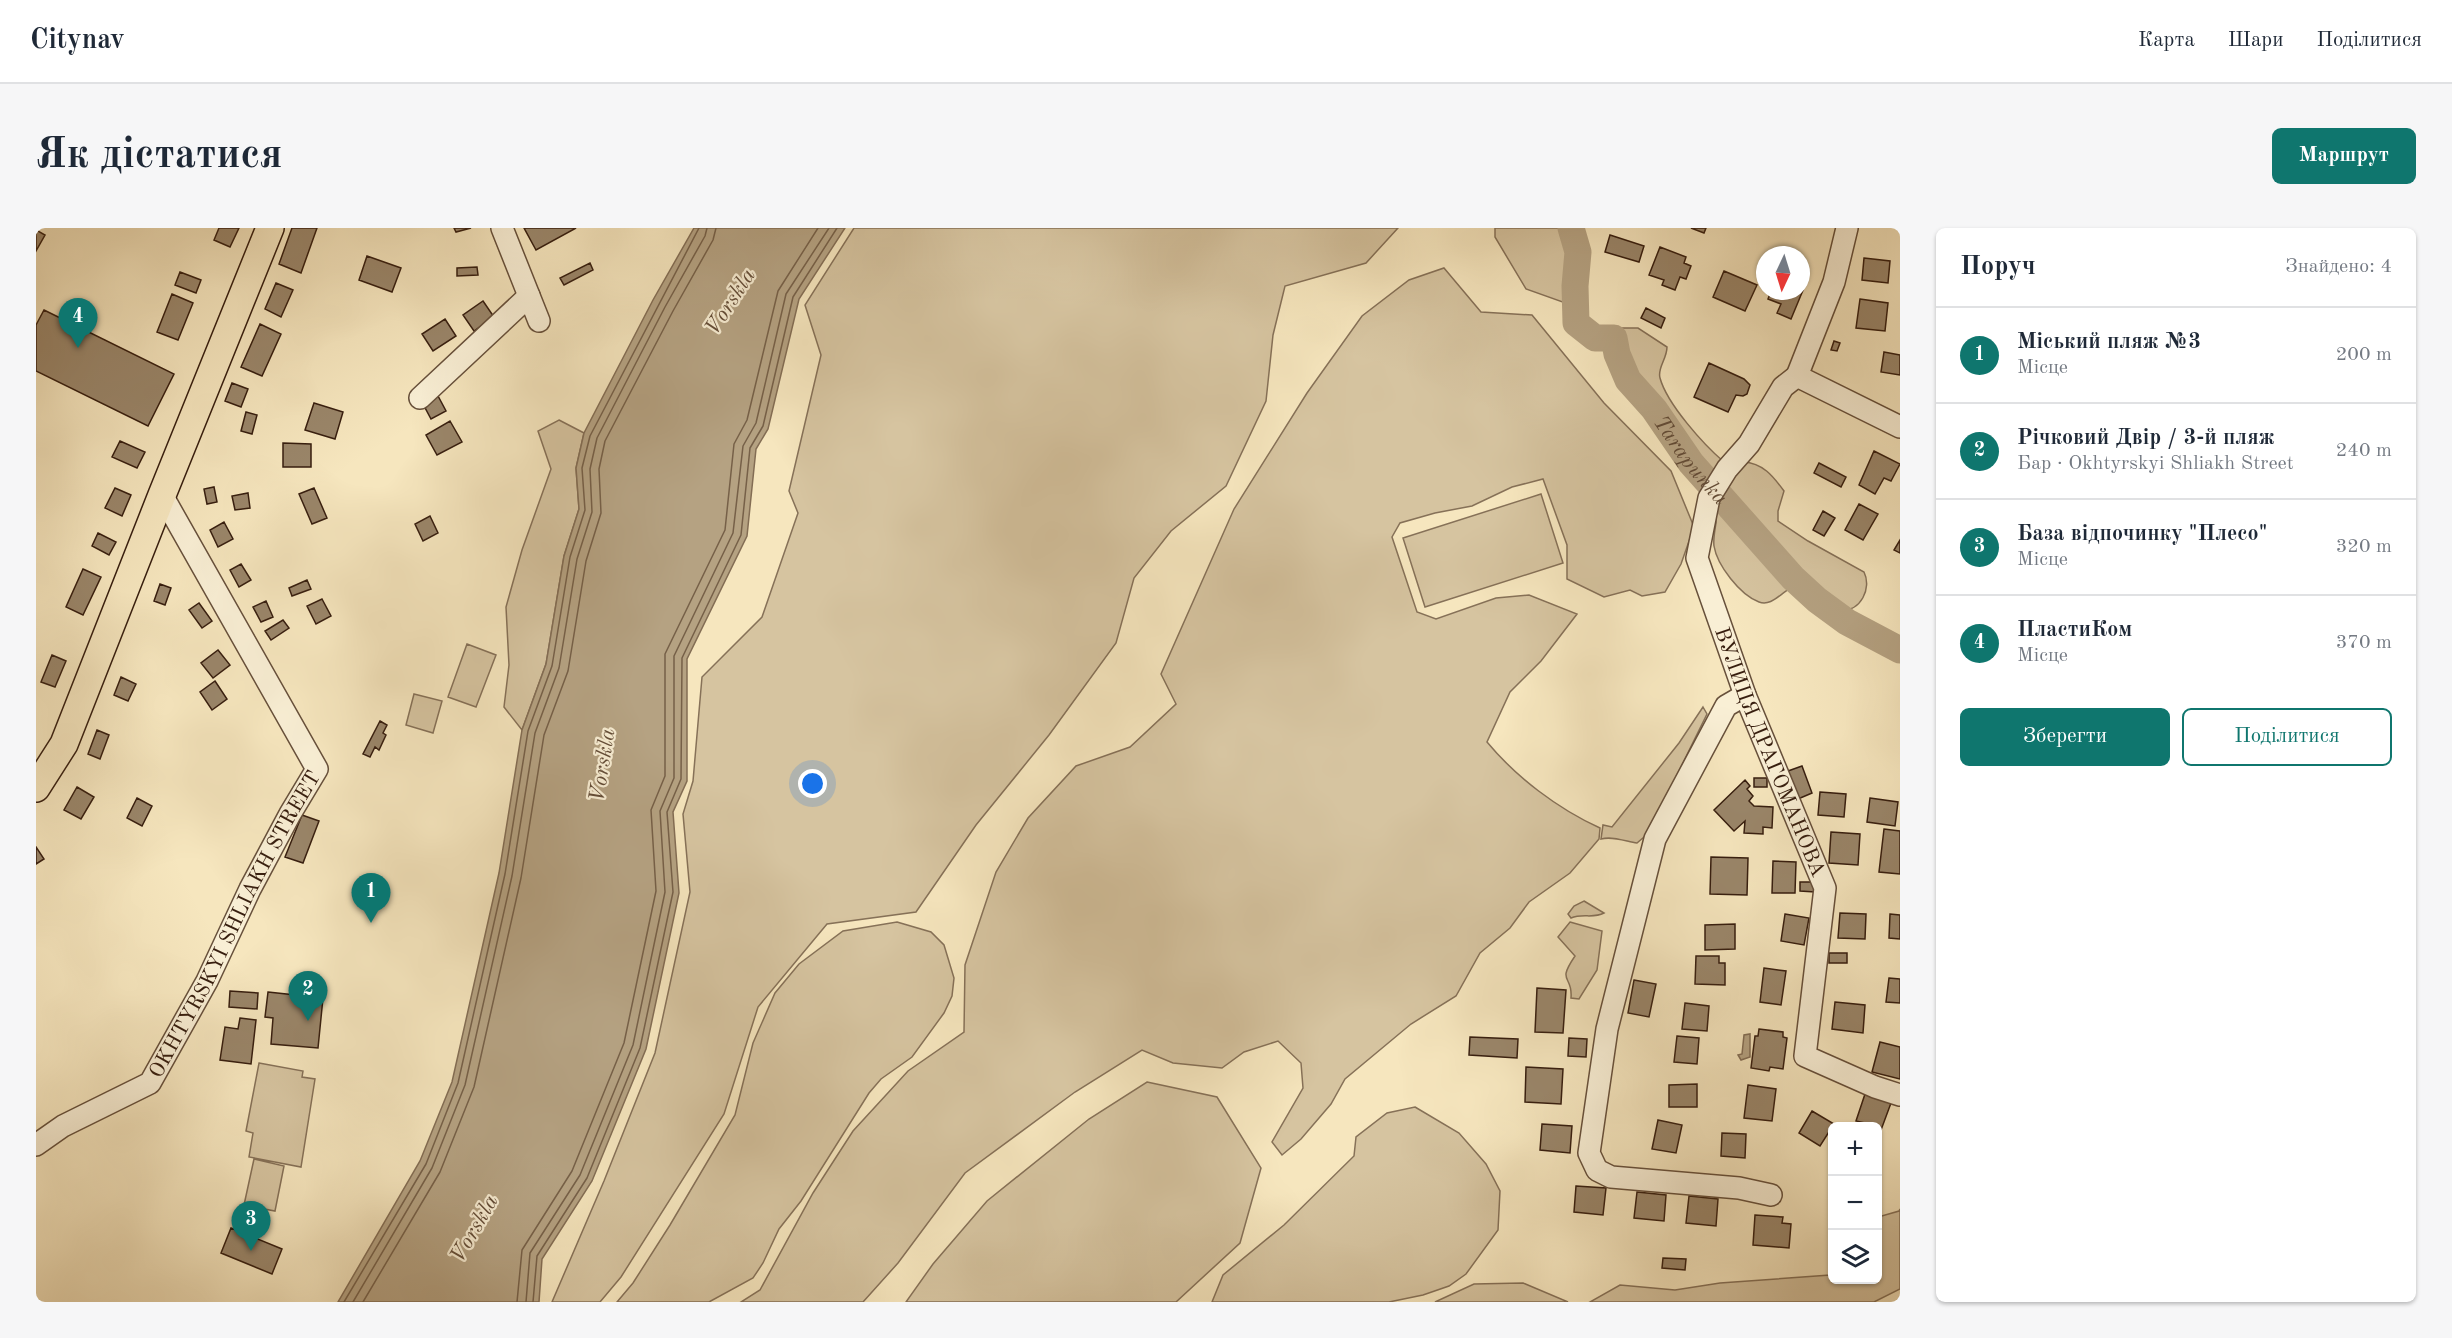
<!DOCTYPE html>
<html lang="uk">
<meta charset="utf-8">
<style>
body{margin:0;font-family:"Old Standard TT",serif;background:#f6f6f7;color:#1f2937}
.controls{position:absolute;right:18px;bottom:18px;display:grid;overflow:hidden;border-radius:9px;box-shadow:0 2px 4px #0004}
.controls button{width:54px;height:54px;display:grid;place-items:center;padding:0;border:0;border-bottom:2px solid #e0e1e3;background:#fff;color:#1f2937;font:30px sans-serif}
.compass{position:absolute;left:1720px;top:18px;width:54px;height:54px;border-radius:50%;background:#fff;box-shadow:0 2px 4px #0004;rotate:184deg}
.you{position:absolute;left:777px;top:556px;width:21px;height:21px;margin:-15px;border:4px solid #fff;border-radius:50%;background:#1a73e8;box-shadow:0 0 0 9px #1a73e833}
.badge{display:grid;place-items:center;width:39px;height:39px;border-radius:50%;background:#0f766e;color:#fff;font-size:20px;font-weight:700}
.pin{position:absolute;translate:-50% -50px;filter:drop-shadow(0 2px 3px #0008)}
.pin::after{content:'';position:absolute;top:32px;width:21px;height:18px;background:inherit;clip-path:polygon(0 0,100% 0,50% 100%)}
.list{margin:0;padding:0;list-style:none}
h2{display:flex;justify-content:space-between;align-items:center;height:78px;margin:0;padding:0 24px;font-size:26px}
h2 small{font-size:20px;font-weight:400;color:#747a83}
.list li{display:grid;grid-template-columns:39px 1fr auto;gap:18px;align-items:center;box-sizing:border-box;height:96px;padding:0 24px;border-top:2px solid #e0e1e3}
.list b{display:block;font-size:22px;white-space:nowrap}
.list p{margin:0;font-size:20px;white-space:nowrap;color:#747a83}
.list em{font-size:20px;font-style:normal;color:#747a83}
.actions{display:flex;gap:12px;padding:18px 24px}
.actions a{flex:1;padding:14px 0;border:2px solid #0f766e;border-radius:9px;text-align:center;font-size:21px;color:#0f766e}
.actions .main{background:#0f766e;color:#fff}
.icon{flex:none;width:33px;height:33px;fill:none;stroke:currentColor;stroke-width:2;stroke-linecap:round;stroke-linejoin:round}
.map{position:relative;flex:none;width:1864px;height:1074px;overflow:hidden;border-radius:9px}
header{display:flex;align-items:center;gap:36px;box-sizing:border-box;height:84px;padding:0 30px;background:#fff;border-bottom:2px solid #e0e1e3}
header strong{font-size:28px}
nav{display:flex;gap:33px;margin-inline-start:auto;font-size:21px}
.intro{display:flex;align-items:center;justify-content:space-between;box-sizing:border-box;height:144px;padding:0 36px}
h1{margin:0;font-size:42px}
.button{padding:15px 27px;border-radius:9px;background:#0f766e;color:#fff;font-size:21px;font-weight:700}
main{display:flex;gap:36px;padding:0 36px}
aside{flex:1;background:#fff;border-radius:9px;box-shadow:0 2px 4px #0004}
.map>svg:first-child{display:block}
.green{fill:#d6c4a0;stroke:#867158;stroke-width:1.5}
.water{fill:#b5a282;stroke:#836d54;stroke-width:1.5}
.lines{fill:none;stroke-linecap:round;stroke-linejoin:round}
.shore{stroke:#766048;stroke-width:1.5}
.river{stroke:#b5a282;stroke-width:27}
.building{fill:#9a866a;stroke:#371e0f;stroke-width:1.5}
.minor-casing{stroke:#67503b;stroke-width:24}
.major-casing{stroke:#371e0f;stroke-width:30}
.minor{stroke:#f9efd5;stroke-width:21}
.major{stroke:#f6e6be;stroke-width:27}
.labels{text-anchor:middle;stroke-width:4.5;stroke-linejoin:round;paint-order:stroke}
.street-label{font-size:21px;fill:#371e0f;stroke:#f9efd5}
.water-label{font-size:22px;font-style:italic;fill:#634c37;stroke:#f9efd5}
</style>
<header>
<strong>Citynav</strong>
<nav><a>Карта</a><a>Шари</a><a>Поділитися</a></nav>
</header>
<div class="intro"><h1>Як дістатися</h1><a class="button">Маршрут</a></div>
<main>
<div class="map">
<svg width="1864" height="1074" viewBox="0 0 1864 1074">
<rect width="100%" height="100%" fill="#f6e6be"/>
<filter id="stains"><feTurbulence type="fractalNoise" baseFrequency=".00333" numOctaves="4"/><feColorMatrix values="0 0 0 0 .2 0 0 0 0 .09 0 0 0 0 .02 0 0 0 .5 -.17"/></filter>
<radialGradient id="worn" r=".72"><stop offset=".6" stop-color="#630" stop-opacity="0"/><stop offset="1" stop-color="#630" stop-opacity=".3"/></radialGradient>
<path class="green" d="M818,0H1362L1330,35L1249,58L1237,107L1230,173L1190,258L1135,303L1098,350L1080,415L1013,507L940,597L880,684L791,696L722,779L688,886L585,1049L564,1074H516L568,953L619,825L654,664L647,586L657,553L666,449L726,389L762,285L753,263L785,127L769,77Z
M1459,0H1545L1549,82L1490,61L1459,9Z
M1408,40L1445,84L1496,87L1568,175L1635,243L1658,299L1645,336L1629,364L1606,368L1594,362L1568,369L1531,351V317L1507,251L1476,259L1436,278L1399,285L1364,295L1356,309L1381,384L1400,391L1460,370L1493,367L1541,386L1505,433L1474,464L1451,514C1480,549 1522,581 1564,600L1563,611L1534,645L1493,674L1474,700L1444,725L1420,768L1375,796L1309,851L1295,876L1265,911L1246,927L1236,914L1267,860L1265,835L1242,813L1208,824L1186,840L1137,835L1106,822L1039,864L929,945L862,1035L827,1074H705L724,1062L777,965L817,903L872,843L928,804L929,737L960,644L992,590L1040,538L1094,519L1140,476L1125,446L1198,281L1271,165L1326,88L1373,52Z
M1581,100H1602L1631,119C1631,131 1621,140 1624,150C1631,176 1668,217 1688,234L1676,255L1667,254L1623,207L1590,159V132L1581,107Z
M523,192L548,205L540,240L543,281L528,328L510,436L486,502L468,479L473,437L470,379L486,322L515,241L502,203Z
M1707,234C1727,235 1737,248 1748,263L1742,283V293L1772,313L1828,344C1836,360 1825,384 1804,382C1789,380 1780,362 1764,359C1749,356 1739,380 1723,374C1704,367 1681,337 1678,318C1677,311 1679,302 1680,295C1680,288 1679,278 1682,272C1688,259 1699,246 1707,234Z
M1505,266L1527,335L1389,379L1367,310Z
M431,416L460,427L440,479L412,469Z
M378,466L406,473L397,505L370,497Z
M1667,479L1671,486L1640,549L1630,579L1615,603L1601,615C1589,613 1577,608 1565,611L1567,597L1576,599L1643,515Z
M1548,673L1568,685C1557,691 1547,685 1535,690L1532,686L1538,678Z
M861,694L895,704L908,717L918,750L916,768L908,785L876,829L845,851L833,865L765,973L743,1001L727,1035L717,1050L673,1074H581L597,1055L634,997L699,887L717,815L739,765L763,736L807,703Z
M1534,694L1566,703L1561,742L1543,771L1535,770C1537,746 1520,756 1539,728L1522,709Z
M223,835L267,843L266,849L279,851L265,939L213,929L217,905L210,903Z
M1111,854L1181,869L1225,940L1204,1015L1140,1074H870L897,1036L951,973L1053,891Z
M1379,879L1423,905L1450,936L1464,963L1462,1002L1430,1046L1413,1058L1387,1067L1353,1074H1176L1187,1047L1248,997L1318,928L1320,909L1351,885Z
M218,931L248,938L239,983L208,977Z
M1864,981V1061L1838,1074H1554L1584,1057L1639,1062L1684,1055L1794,1047L1796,1030V1052H1842V989L1863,983Z
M1487,1055L1532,1074H1399L1438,1056Z"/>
<path class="water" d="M658,0H809L763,71L732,201L720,221L711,308L651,431V553L637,584L643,665L610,821L556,953L506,1031L503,1074H302L384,933L416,854L463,645L486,502L510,436L528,328L543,281L540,240L548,205L617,72Z
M1714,806V829L1705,832L1702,827L1706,826L1708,807Z"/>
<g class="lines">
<path class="shore" d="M308,1074L390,936L422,855L469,646L492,503L516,438L534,329L549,282L546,240L554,208L663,0
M317,1074L396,940L429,857L476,648L499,505L523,440L541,331L556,284L554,241L561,210L629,79L669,8L671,0
M327,1074L404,944L438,859L485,650L508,507L532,443L550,333L565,285L563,241L569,213L637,83L677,12L680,0
M481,1074L486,1022L536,943L588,815L620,663L615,582L629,548V426L689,302L698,216L711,192L742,63L782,0
M490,1074L494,1025L544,947L597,817L629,664L624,583L638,550V428L697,305L707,218L720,195L750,66L793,0
M497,1074L501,1028L551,950L604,820L637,664L631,584L645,551L646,430L705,307L714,220L727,198L757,69L801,0"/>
<path class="river" id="s1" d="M1535,0L1542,24L1539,58L1540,95L1559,110H1578L1581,126L1592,152L1618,181L1655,235L1757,350L1781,372L1811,394L1864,422"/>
</g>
<path class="building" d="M183,0H203L194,19L178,12Z
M256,0H281L265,45L243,36Z
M418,0H435L420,4Z
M488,0H540L500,22Z
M1655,0H1670L1668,5Z
M0,2L9,7L0,23Z
M1574,7L1608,18L1603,34L1569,24Z
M1624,19L1650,29L1648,35L1655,38L1650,51L1644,49L1639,62L1626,57L1628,52L1613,47Z
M331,28L365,40L356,64L323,52Z
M1828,30L1854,33L1852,55L1826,52Z
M554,35L557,42L528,57L524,50Z
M441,39L442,47L421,48V40Z
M1688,43L1721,57L1709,83L1677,69Z
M144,44L165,52L160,65L139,57Z
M1765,53L1770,55L1755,91L1741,85L1745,76L1732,71L1735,63H1765Z
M240,55L257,62L245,89L229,81Z
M136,66L157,75L142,112L121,104Z
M1824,71L1852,75L1849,103L1820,100Z
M447,73L458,89L438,103L427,87Z
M1610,80L1629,90L1625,100L1605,90Z
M8,82L138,146L112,198L0,143V97Z
M409,91L420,108L397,123L386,106Z
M224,96L245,106L226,148L205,139Z
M1798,113L1804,115L1801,123L1795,122Z
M1848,124L1864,127V147L1845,144Z
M1673,135L1708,151L1714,157L1711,166L1707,168L1700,167L1692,184L1658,169Z
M196,155L212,161L205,179L189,173Z
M401,166L410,183L395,191L386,174Z
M278,175L307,184L299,211L269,202Z
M210,184L221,187L216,206L205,203Z
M414,193L426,214L401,227L390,207Z
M84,213L109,224L101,240L76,229Z
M247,215L275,216V239H247Z
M1838,223L1864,236L1855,253L1848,250L1839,266L1823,257Z
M1783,235L1810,249L1805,259L1778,245Z
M178,259L181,274L171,276L168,261Z
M79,260L95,267L86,288L69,280Z
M278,260L291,290L276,296L263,266Z
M212,265L214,280L199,282L196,268Z
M1823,276L1842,286L1827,312L1809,302Z
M1787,283L1799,290L1788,308L1777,302Z
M394,288L402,305L387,313L379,296Z
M188,294L197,311L182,319L174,302Z
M62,305L80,314L73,327L56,318Z
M1864,312V325L1858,322Z
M205,336L215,352L203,359L194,342Z
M47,341L65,349L47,387L30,379Z
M271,352L275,361L256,368L253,360Z
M124,356L135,360L129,377L118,373Z
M286,371L295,388L280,396L271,378Z
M230,373L237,389L225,394L217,379Z
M163,375L176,393L166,400L153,382Z
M247,392L253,400L235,412L229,403Z
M182,422L194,437L177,450L165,435Z
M16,427L30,433L19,459L5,454Z
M85,449L100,456L92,473L78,467Z
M179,453L191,471L176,482L164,464Z
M344,493L351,497L347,505L350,507L343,522L339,519L334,529L327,526Z
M61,502L73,507L64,531L52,526Z
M1766,538L1776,565L1762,571L1752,543Z
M1718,550H1731V559H1718Z
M1709,552L1714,558L1711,561L1717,568L1713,573L1718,578L1737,579L1736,600L1727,599V606L1708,605L1709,593L1698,603L1678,582Z
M41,559L58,569L45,591L28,582Z
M1784,564L1810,566L1808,589L1782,587Z
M101,570L116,578L106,598L91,590Z
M1834,570L1862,574L1859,598L1831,594Z
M266,587L283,593L267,635L249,629Z
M1848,601L1864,603V646L1843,644Z
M1795,604L1824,606L1822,637L1793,635Z
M0,619L8,631L0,636Z
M1675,629L1712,630L1711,667L1674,666Z
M1737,633L1760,634L1759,665H1736Z
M1764,654H1780L1779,664L1764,663Z
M1804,685L1830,686L1829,711L1802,710Z
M1749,686L1773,690L1768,717L1745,713Z
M1854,686L1864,687V711L1853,710Z
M1699,696V721L1669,722V697Z
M1793,725H1811V735H1793Z
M1660,728H1683V735H1689V757L1659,756Z
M1728,740L1750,743L1745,777L1724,774Z
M1853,750L1864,751V775L1850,774Z
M1598,752L1620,756L1613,789L1592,785Z
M1501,760L1530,762L1527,805L1499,804Z
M194,763L222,765L221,781L193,779Z
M232,764L287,770L282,820L235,816L237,790L229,789Z
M1799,774L1829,777L1827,805L1796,801Z
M1649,775L1673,778L1671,803L1646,801Z
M204,790L220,792L215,836L184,832L189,799L202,801Z
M1723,801L1747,804V809L1751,810L1747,841L1734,839L1733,843L1715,840L1719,808H1722Z
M1641,808L1663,810L1661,836L1638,834Z
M1434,809L1482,811L1481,830L1433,827Z
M1533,810L1551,811L1550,829L1532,828Z
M1844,814L1864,819V851L1836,844Z
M1490,839L1527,841L1525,876L1489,874Z
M1661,856V879H1633V857Z
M1712,857L1740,861L1736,893L1708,890Z
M1829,866L1855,875L1845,902L1842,898L1820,893Z
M1776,883L1798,896L1784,918L1763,905Z
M1622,892L1646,897L1640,925L1616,921Z
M1506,896L1536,898L1534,925L1504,922Z
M1686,905L1710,906L1709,930L1685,928Z
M1540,958L1570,960L1567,987L1538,984Z
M1601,964L1630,967L1628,993L1598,990Z
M1653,968L1682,971L1680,998L1650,995Z
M1719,987L1747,989L1746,995L1755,996L1753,1020L1717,1017Z
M195,1000L246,1021L236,1046L185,1025Z
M1627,1030L1650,1031L1649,1042L1626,1040Z"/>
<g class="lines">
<defs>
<g id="minor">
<path d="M466,0L503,93"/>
<path d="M1811,0L1798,54L1761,148L1864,199"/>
<path id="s2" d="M1761,148L1747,159L1713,216L1691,241L1673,270L1661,330L1709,467L1789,660L1769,828L1839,859L1864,867"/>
<path d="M384,170L493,68"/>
<path d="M1709,467L1690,478L1619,611L1571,801L1553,925L1561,942L1575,949L1703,960L1735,967"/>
<path id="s3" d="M0,917L27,898L114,855L171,753L214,661L254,586L281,541L126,267"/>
</g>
<path id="major" d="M0,560L28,516L126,267L234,0"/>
</defs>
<use href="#minor" class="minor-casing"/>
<use href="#major" class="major-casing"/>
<use href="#minor" class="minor"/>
<use href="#major" class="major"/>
</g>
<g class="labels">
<g class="street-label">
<text dy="7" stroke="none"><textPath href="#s2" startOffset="420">ВУЛИЦЯ ДРАГОМАНОВА</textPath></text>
<text dy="7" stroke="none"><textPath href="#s3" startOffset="310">OKHTYRSKYI SHLIAKH STREET</textPath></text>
</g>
<g class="water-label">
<text transform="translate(693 73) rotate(-57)" y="8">Vorskla</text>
<text dy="8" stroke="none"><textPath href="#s1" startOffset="286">Tarapunka</textPath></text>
<text transform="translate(565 537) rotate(-81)" y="8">Vorskla</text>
<text transform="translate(437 1000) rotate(-60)" y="8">Vorskla</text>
</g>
</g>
<rect width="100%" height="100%" filter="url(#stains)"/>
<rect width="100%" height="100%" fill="url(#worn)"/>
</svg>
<div class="controls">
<button>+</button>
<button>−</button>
<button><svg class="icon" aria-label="layers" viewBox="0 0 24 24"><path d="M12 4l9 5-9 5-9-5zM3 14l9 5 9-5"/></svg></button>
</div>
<svg class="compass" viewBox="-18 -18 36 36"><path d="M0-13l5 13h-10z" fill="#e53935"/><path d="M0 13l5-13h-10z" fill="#747a83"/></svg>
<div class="you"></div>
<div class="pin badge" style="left:335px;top:695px">1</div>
<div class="pin badge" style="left:272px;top:793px">2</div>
<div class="pin badge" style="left:215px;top:1023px">3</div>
<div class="pin badge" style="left:42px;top:120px">4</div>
</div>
<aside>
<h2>Поруч<small>Знайдено: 4</small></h2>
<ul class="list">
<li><span class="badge">1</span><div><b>Міський пляж №3</b><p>Місце</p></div><em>200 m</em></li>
<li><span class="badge">2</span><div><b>Річковий Двір / 3-й пляж</b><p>Бар · Okhtyrskyi Shliakh Street</p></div><em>240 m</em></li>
<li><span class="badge">3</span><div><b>База відпочинку &quot;Плесо&quot;</b><p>Місце</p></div><em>320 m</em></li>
<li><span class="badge">4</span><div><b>ПластиКом</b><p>Місце</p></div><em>370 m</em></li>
</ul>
<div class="actions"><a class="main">Зберегти</a><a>Поділитися</a></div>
</aside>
</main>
